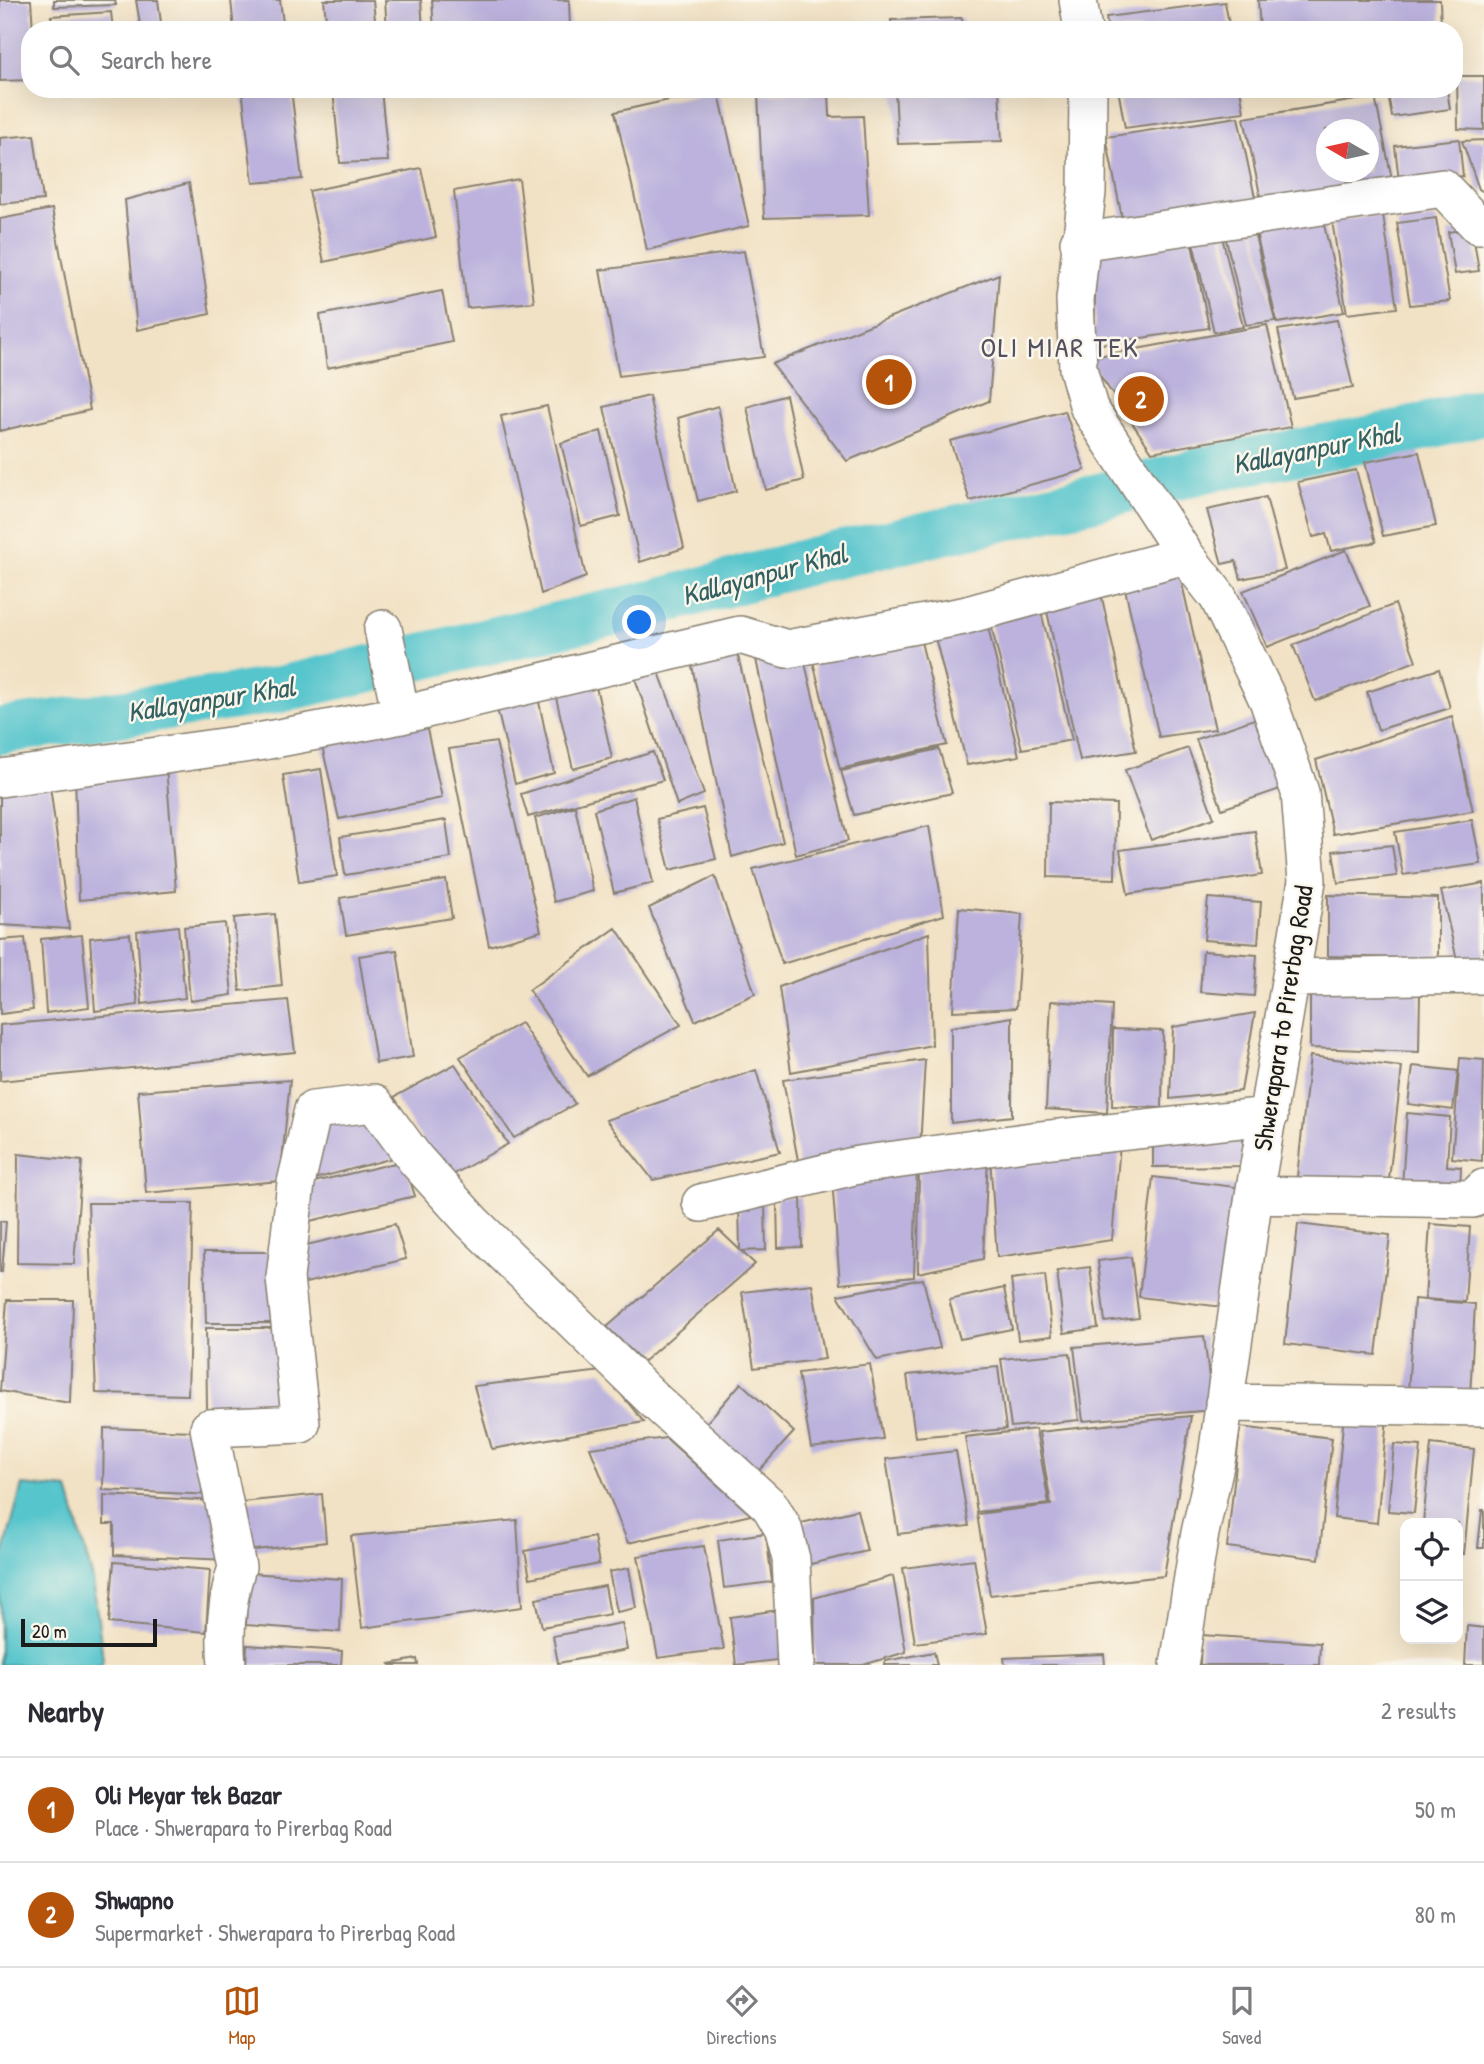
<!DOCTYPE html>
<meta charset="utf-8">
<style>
body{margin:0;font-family:"Patrick Hand",sans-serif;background:#f7f7f7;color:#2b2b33}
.controls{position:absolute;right:21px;bottom:21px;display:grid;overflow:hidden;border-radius:14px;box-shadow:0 7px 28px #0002}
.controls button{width:63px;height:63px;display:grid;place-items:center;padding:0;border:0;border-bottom:2px solid #e1e1e2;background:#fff;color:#2b2b33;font:35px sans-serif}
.compass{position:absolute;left:1316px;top:119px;width:63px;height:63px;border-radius:50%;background:#fff;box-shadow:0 7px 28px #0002;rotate:279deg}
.scale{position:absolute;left:21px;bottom:18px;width:136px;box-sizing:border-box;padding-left:7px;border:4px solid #1c1c1c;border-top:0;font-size:19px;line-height:24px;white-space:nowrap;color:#1c1c1c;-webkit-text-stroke:5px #fbf7ec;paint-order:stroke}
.you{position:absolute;left:640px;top:623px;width:24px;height:24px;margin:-18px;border:5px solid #fff;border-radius:50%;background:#1a73e8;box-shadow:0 0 0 10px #1a73e833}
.badge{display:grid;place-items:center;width:46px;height:46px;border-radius:50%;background:#b45309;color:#fff;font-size:23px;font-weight:700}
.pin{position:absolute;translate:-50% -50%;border:4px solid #fff;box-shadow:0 2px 7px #0006}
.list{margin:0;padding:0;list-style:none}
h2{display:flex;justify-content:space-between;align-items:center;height:91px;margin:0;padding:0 28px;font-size:30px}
h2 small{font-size:23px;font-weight:400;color:#7c7c81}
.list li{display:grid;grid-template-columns:46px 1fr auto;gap:21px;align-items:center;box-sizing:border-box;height:105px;padding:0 28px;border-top:2px solid #e1e1e2}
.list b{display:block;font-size:26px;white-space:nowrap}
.list p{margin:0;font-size:23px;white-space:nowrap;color:#7c7c81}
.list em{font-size:23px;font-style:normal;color:#7c7c81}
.icon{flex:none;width:38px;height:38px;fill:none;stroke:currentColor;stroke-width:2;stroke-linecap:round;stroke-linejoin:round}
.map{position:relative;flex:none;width:1484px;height:1665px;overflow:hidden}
.search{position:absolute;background:#fff;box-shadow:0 7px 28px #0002;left:21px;right:21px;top:21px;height:77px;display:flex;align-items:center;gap:18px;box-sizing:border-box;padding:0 24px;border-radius:28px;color:#7c7c81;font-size:26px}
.sheet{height:301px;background:#fff}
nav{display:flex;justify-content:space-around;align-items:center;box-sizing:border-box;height:98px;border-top:2px solid #e1e1e2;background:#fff;font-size:19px;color:#7c7c81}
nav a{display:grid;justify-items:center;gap:4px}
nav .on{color:#b45309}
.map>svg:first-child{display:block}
.water{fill:#57c5cc;stroke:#3a7074;stroke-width:2}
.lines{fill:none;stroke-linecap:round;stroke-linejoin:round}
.canal{stroke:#57c5cc;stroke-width:47}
.building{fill:#bcb2dd;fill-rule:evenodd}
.minor-casing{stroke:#877f70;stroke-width:40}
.minor{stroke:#fff;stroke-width:37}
.labels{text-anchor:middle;stroke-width:5;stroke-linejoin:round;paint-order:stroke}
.street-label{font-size:26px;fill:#1c1c1c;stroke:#fbf7ec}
.neighbourhood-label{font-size:28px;letter-spacing:2px;fill:#545060;stroke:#fbf7ec}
.water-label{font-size:28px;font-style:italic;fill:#346062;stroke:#fbf7ec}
</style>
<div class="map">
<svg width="1484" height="1665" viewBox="0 0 1484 1665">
<rect width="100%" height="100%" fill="#fbf7ec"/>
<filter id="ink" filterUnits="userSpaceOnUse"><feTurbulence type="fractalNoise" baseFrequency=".0143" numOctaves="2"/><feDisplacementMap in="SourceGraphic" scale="14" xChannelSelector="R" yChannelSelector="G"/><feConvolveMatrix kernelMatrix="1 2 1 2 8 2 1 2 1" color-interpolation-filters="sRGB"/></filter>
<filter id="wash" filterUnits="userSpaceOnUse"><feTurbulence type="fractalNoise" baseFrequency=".00686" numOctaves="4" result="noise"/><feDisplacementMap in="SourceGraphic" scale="28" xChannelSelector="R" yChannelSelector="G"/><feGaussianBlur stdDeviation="1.57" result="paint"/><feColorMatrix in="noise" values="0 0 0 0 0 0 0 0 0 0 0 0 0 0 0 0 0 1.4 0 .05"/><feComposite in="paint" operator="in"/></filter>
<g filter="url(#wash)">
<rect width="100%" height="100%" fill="#f2e2c5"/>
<path class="water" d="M22,1485L68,1489L93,1580L103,1659L101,1665H0V1566Z"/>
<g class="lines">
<path class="canal" d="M0,731L273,691L659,602L814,560L1097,497L1207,469L1396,434L1484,411"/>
</g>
<g id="blocks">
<path class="building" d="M0,0H31L33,30H30V80L0,81Z
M54,0H115L116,5L54,7Z
M136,0H158L162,30H141Z
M231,0H280L284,30H234Z
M324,0H373L376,30H327Z
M385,0H421L423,30H387Z
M432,0H569L570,30H434Z
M1258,0H1440L1441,30H1260Z
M1225,2L1230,30H1108L1106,17Z
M111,12L113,30H52L51,16Z
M962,18L963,30H892L891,20Z
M1457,76H1484V130L1458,129Z
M242,89H291L302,179L253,183Z
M333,89H381L388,161L340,163Z
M718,89L749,226L647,250L615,112Z
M895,89H999L1002,141L898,144Z
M1118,89H1240L1244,112L1125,128Z
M1387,89H1447L1450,109L1392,117Z
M829,92L830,117L863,116L869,215L764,218L758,94Z
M1375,97L1393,184L1262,204L1244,118ZM1326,130H1368V172H1326Z
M1238,117L1257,207L1124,228L1106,137Z
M34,135L43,200L0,204V138Z
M1459,139L1463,176L1399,182L1395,146Z
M1484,140V192L1479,189L1462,141Z
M421,168L436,237L324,262L309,191Z
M519,179L534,302L467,308L454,191Z
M189,183L210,314L137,330L125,200Z
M52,209L90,410L0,431V219Z
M1383,215L1397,308L1347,314L1332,221Z
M1322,216L1344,312L1277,323L1255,228Z
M1436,218L1450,301L1410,305L1397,223Z
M1253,227L1275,321L1246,325L1224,231Z
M1472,228L1479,271L1455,274L1448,232Z
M1221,232L1243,327L1214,332L1192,238Z
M1191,239L1209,328L1094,345L1096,253Z
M744,251L764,357L619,376L600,270Z
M999,274L989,401L847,461L772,364Z
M442,291L452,342L327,368L320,315Z
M1337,320L1353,388L1293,398L1278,330Z
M1267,325L1291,427L1152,452L1088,358Z
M786,395L804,480L766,490L747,407Z
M649,396L684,548L640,562L604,407Z
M547,406L586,577L541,594L501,416Z
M718,406L736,491L698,501L678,418Z
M1065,411L1085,470L970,501L950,441Z
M601,431L620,516L581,526L561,443Z
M1419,452L1436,526L1383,536L1365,462Z
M1356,470L1376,542L1331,551L1326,534L1313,537L1298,482Z
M1266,497L1285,570L1241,579L1236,561L1222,564L1207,510Z
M1346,550L1370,606L1267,647L1243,591Z
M1178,566L1215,729L1159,737L1122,576Z
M1100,589L1136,751L1080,760L1044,598Z
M1039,603L1072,740L1022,749L988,613Z
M1395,604L1416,661L1315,701L1293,645Z
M986,619L1019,756L967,765L933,629Z
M917,626L947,745L840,769L810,650Z
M802,651L848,841L796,855L756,659Z
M737,652L783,842L732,857L691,661Z
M656,664L704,794L677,805L633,672Z
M1439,669L1450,708L1378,730L1367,692Z
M593,673L612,758L573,769L553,685Z
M536,688L554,773L515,784L495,700Z
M1452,716L1473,811L1333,834L1316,760Z
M1260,717L1286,787L1222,809L1196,739Z
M425,720L442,798L339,819L321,742Z
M496,742L541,931L489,946L449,749Z
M1188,748L1214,818L1151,840L1125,770Z
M939,749L952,793L854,815L841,771Z
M653,752L663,780L528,817L521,794Z
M166,767L176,891L79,900L75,776Z
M321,769L337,876L299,882L283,775Z
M49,778L69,929L0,925V785Z
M634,797L653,883L614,893L594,810Z
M1049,802L1116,804L1115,879L1048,877Z
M575,806L593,891L554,902L535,818Z
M703,808L716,859L670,870L657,819Z
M446,820L451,858L345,875L340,837Z
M1472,820L1481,864L1403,875L1395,832Z
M929,826L944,915L782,964L753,869Z
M1255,831L1262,875L1128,894L1120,850Z
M1392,845L1397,876L1338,883L1333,851Z
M715,876L755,994L695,1021L649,908Z
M446,880L452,918L346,935L340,898Z
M1484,883V959L1458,964L1441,891Z
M1328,895L1438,898V959L1328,956Z
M1208,898L1261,902L1258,944L1204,940Z
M959,908L1022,914L1016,1008L953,1011Z
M275,914L282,986L240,991L234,918Z
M225,923L232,995L190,1001L184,927Z
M178,926L185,998L142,1004L137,931Z
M616,928L681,1025L587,1076L529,990Z
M929,933L932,1045L791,1072L779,987Z
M130,934L138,1005L95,1011L90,938Z
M82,935L89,1007L46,1013L41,939Z
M25,938L33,1010L0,1014V940Z
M397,950L413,1057L376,1063L359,956Z
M1203,951L1257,955L1254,996L1200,992Z
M1310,987L1420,991L1419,1052L1310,1048Z
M288,1000L295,1052L0,1081V1025Z
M1051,1001L1112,1005L1107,1113L1046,1109Z
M1255,1013L1241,1091L1170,1099L1173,1027Z
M1012,1017V1116L951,1123V1027Z
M521,1023L575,1104L514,1138L460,1057Z
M1113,1029L1163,1031L1162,1108L1112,1106Z
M1310,1056L1402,1067L1388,1188L1297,1177Z
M1460,1058L1484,1060L1482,1161L1452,1158Z
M925,1060L920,1148L799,1166L783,1080Z
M455,1064L508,1144L447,1178L394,1097Z
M1413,1066L1458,1071L1453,1110L1408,1104Z
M756,1070L780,1152L653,1180L606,1120Z
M290,1080L280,1181L146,1193L138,1091Z
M369,1110L401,1156L307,1181L312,1123Z
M1407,1113L1450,1117L1447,1166L1461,1167L1460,1190L1402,1186Z
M1121,1132L1112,1240L997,1257L990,1156Z
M1243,1135V1166L1153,1167V1136Z
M18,1154L82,1161L74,1264L17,1263Z
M988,1156L983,1259L918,1273L919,1164Z
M404,1161L415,1196L302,1223L305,1184Z
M917,1163L914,1277L840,1284L832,1179Z
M1153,1177L1244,1188L1231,1308L1139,1297Z
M801,1197L802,1247L778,1248L777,1198Z
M88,1203H193L188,1395L96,1393Z
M765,1203L766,1250L741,1251L755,1264L643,1362L607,1327L719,1230L740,1250L739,1204Z
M0,1221L6,1222L2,1272H0Z
M395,1224L406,1259L293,1286L298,1247Z
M1298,1224L1390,1235L1376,1355L1285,1344Z
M1430,1224L1470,1227L1465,1302L1425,1299Z
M204,1252H280L282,1323H206Z
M1131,1257L1139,1318L1105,1322L1098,1261Z
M1090,1267L1098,1328L1064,1333L1057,1271Z
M1045,1275L1052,1336L1018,1340L1011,1279Z
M923,1279L940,1348L877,1360L838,1295Z
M812,1284L825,1359L754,1368L742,1292Z
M1004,1288L1012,1329L960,1339L949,1300Z
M1414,1299L1475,1304L1470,1397L1408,1392Z
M7,1300H73L70,1403L0,1391Z
M206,1328H285L287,1409H207Z
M1204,1336L1213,1410L1083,1421L1074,1347Z
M1070,1353L1079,1420L1011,1427L1001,1359Z
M870,1364L883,1439L811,1448L798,1373Z
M998,1367L1006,1429L915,1437L907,1375Z
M602,1371L644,1422L492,1449L474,1386Z
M741,1383L794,1432L754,1476L702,1428Z
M1344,1414L1387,1418L1377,1523L1334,1518Z
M1191,1416L1164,1576L990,1595L977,1514L1051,1505L1039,1432Z
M1240,1427L1332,1438L1319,1559L1227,1547Z
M104,1428L194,1431L213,1495L103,1490Z
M1036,1429L1049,1504L977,1512L965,1437Z
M666,1438L751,1515L628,1543L590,1448Z
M1394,1444L1421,1446L1414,1513L1388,1511Z
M1431,1444L1474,1449L1464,1554L1458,1553V1523H1423Z
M956,1451L969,1526L898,1534L886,1459Z
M322,1494L326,1542L246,1551L241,1502Z
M104,1495L215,1501L228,1560L114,1555V1524H104Z
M857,1510L867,1551L806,1565L797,1524Z
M1482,1510H1484V1548H1478Z
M517,1520L522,1607L362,1628L351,1536Z
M766,1533L772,1582L724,1588L718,1540Z
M594,1537L599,1564L530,1578L525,1551Z
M704,1546L724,1649L658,1658L638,1556Z
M974,1559L987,1634L915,1643L903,1568Z
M114,1562L210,1570L206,1632L109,1623Z
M629,1568L636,1608L617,1612L609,1572Z
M248,1573L342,1579L340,1632L246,1625Z
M893,1576L906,1652L863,1665H815L814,1598Z
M605,1586L610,1614L542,1627L536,1599Z
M779,1610L785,1659L736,1665L730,1617Z
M622,1623L627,1650L558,1663L553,1636Z
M1467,1626L1484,1628V1665H1465Z
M1201,1635L1320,1643L1319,1665H1200Z
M247,1645L342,1651L341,1665H246Z
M934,1652L937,1665H884L886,1661Z
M1104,1654L1105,1665H1005L1004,1658Z
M417,1659L418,1665H391L390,1664Z"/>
</g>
</g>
<g filter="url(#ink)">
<use href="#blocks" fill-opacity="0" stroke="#877f70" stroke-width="2"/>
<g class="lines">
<defs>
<path id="minor" d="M1078,0L1083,30
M1088,89L1087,192L1075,300L1078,369L1089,408L1185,555L1218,597L1268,700L1300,792L1307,881L1254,1195L1217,1456L1200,1533L1179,1665
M1079,242L1443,188L1478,225H1484
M383,629L401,715
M0,778L258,742L401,715L740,635L787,649L963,616L1185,555
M1291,978L1484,975
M1254,1195L1473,1199L1484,1188
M701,1203L858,1165L1032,1141L1269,1116
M1224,1403L1484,1407
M227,1665C224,1632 227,1598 237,1567L209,1428L301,1424L285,1278L296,1183L313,1110L374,1103L416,1160L472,1222L654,1400L770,1506L783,1528L791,1559L796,1665"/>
</defs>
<use href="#minor" class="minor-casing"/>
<use href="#minor" class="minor"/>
</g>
</g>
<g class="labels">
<g class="street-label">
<text transform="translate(1283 1018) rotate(-81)" y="9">Shwerapara to Pirerbag Road</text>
</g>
<g class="neighbourhood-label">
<text x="1060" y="357">OLI MIAR TEK</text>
</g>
<g class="water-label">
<text transform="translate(1316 448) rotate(-11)" y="10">Kallayanpur Khal</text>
<text transform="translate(764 574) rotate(-15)" y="10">Kallayanpur Khal</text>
<text transform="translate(211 699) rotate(-9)" y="10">Kallayanpur Khal</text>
</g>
</g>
</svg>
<div class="controls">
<button><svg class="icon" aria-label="locate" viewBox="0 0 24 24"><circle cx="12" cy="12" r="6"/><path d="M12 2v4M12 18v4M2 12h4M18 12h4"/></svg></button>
<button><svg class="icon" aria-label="layers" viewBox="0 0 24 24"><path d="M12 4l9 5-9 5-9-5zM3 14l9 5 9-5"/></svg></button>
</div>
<svg class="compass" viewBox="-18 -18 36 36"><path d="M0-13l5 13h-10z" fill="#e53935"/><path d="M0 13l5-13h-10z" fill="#7c7c81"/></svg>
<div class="scale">20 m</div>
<div class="you"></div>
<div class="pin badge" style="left:889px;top:382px">1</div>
<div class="pin badge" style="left:1141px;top:399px">2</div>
<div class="search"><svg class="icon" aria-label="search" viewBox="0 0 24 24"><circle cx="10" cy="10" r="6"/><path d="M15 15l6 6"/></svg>Search here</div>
</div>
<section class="sheet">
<h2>Nearby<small>2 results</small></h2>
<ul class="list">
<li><span class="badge">1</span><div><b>Oli Meyar tek Bazar</b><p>Place · Shwerapara to Pirerbag Road</p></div><em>50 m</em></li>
<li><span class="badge">2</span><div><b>Shwapno</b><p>Supermarket · Shwerapara to Pirerbag Road</p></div><em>80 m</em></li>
</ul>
</section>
<nav>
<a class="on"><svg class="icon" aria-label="map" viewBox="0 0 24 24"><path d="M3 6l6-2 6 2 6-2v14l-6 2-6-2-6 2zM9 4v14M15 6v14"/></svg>Map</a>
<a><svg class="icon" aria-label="directions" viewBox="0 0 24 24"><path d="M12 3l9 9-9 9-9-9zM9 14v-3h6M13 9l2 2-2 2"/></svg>Directions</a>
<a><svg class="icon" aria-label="saved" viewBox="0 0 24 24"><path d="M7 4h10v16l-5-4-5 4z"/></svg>Saved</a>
</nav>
